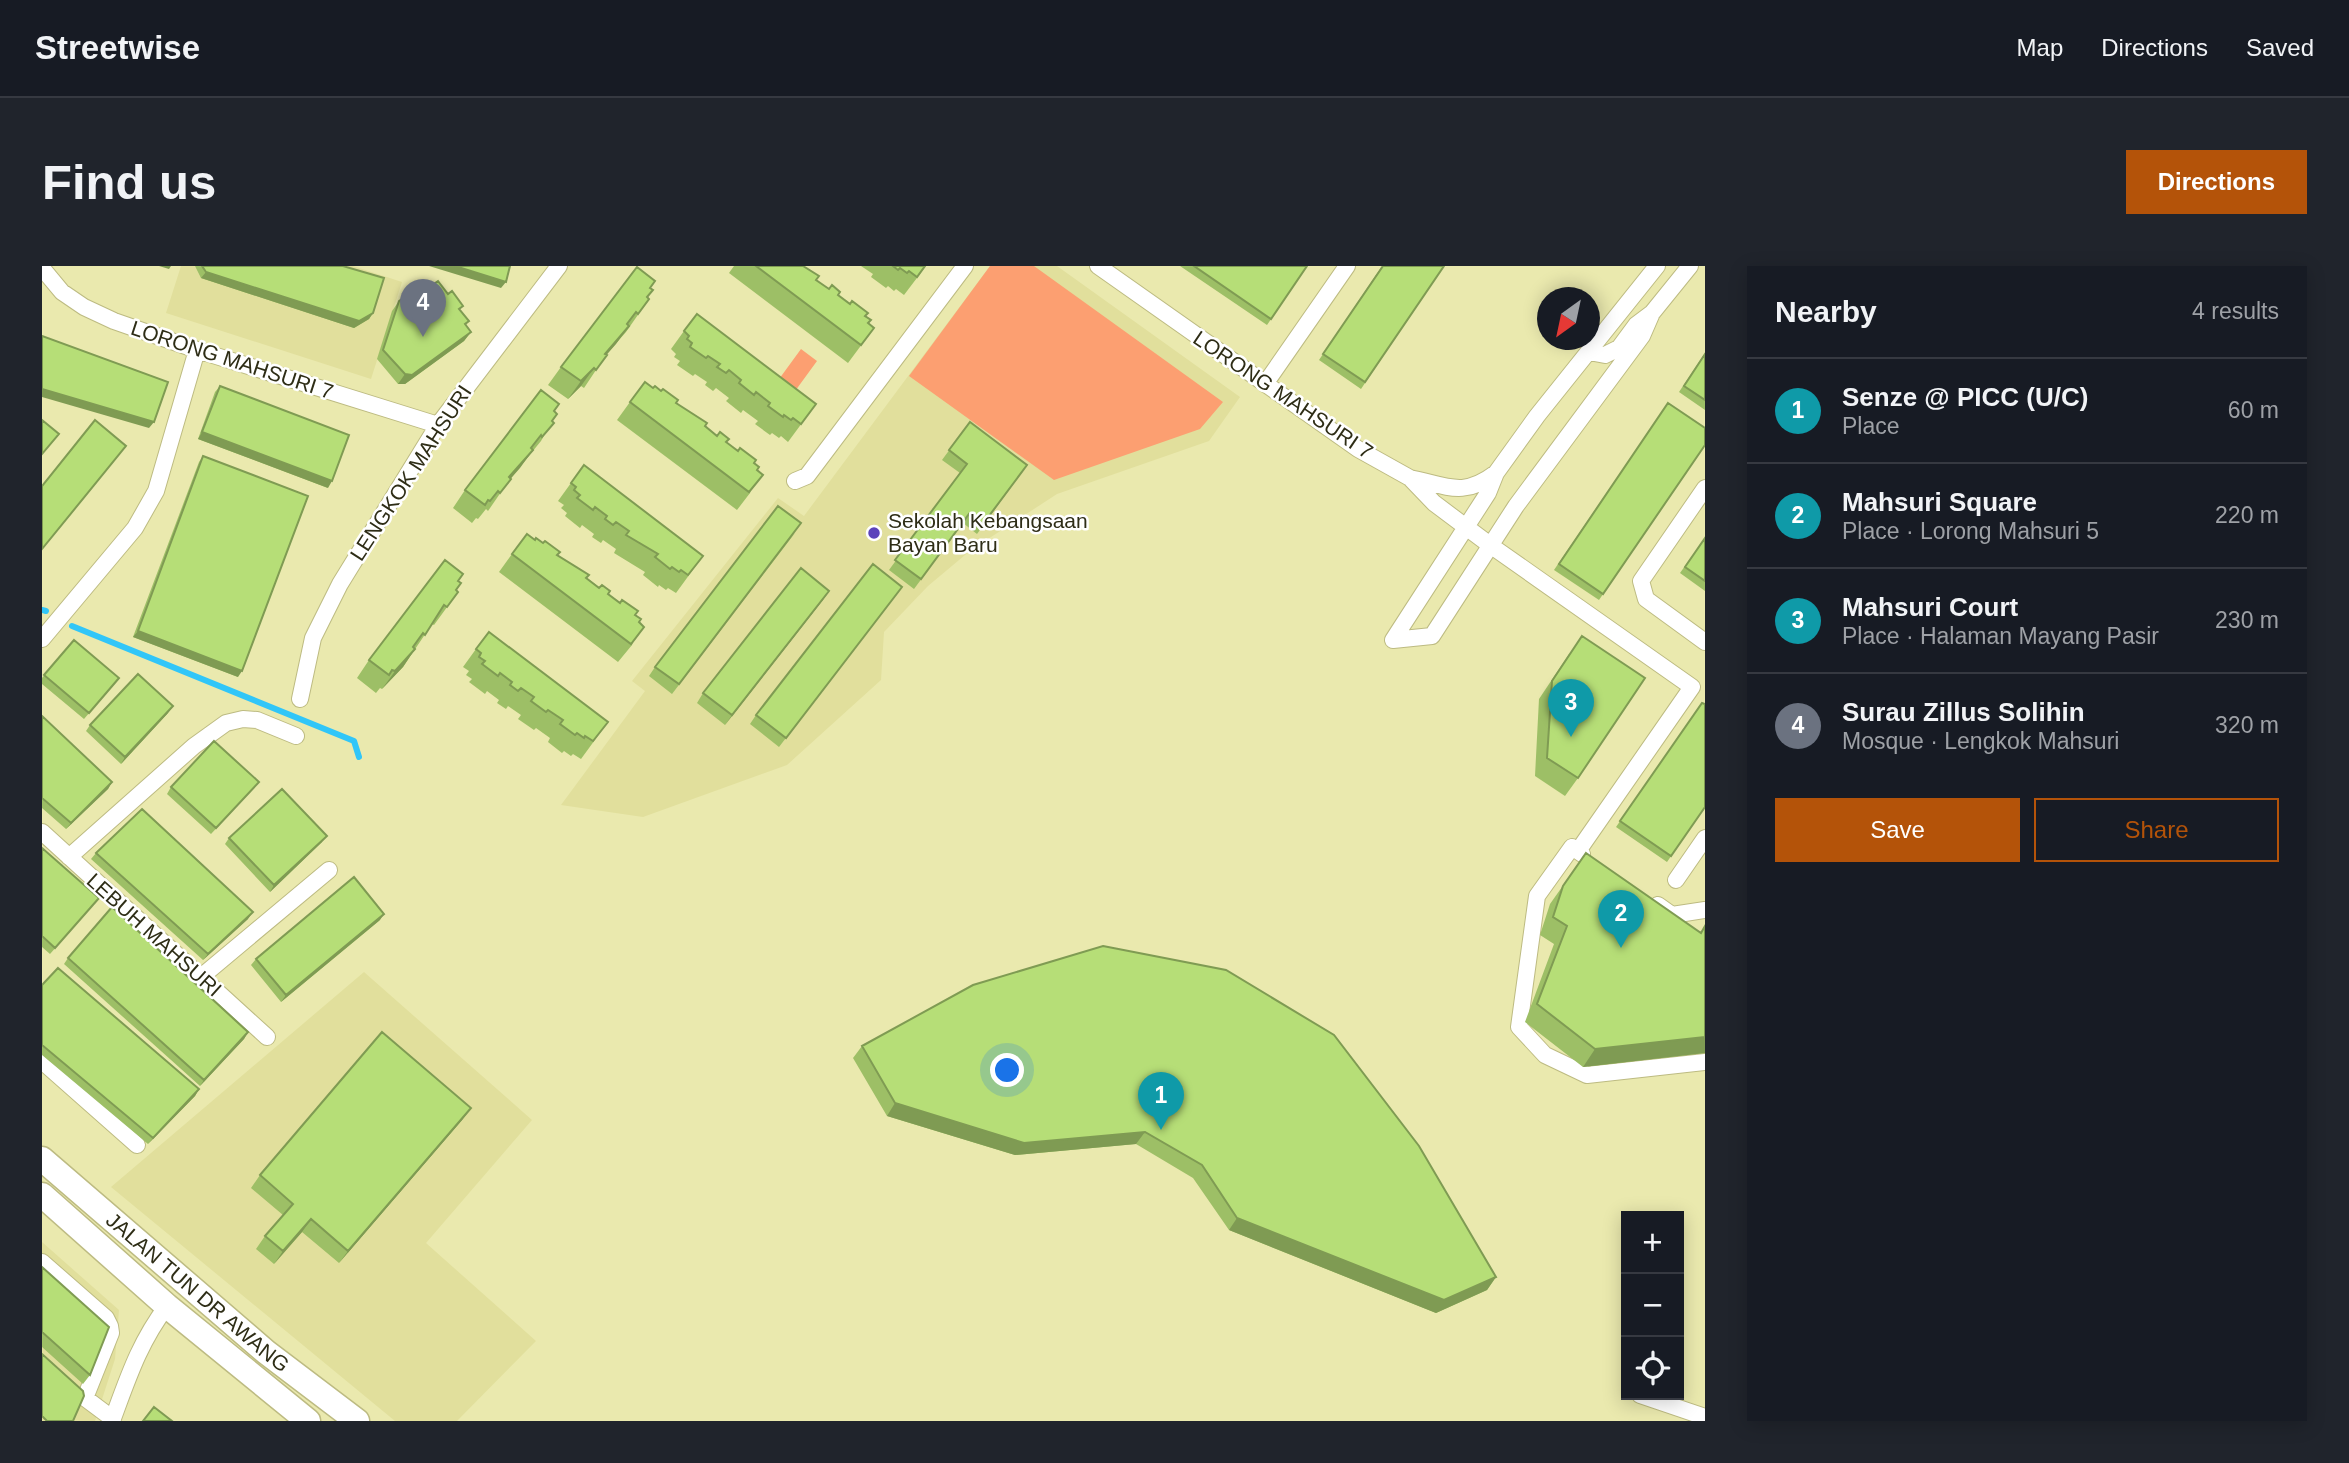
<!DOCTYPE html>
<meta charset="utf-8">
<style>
body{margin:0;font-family:Helvetica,sans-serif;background:#20242c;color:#f1f3f6}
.controls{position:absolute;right:21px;bottom:21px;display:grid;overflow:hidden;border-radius:0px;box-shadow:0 4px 18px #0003}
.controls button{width:63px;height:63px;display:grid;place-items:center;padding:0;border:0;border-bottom:2px solid #363941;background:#171b24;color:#f1f3f6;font:35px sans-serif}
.compass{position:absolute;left:1495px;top:21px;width:63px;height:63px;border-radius:50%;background:#171b24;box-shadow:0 4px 18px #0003;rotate:213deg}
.you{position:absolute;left:966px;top:805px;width:24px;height:24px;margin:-18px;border:5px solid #fff;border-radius:50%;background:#1a73e8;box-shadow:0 0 0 10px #1a73e833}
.badge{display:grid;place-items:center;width:46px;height:46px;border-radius:50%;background:#b45309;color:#fff;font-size:23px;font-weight:700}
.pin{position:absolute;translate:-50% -58px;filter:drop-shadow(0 2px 4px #0008)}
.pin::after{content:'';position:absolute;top:37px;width:24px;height:21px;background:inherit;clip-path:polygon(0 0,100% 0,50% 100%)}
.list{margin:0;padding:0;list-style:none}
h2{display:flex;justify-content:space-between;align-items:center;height:91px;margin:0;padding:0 28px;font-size:30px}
h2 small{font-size:23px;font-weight:400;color:#9ea1a6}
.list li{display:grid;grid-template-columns:46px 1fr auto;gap:21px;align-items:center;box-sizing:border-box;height:105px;padding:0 28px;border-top:2px solid #363941}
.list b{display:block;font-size:26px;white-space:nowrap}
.list p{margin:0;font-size:23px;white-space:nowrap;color:#9ea1a6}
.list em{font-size:23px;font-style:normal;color:#9ea1a6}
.actions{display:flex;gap:14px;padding:21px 28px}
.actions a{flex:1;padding:16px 0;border:2px solid #b45309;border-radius:0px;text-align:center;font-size:24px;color:#b45309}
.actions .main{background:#b45309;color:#fff}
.icon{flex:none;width:38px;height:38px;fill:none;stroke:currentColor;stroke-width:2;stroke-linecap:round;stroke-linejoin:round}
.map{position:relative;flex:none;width:1663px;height:1155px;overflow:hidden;border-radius:0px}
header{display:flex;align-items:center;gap:42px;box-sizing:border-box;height:98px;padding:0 35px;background:#171b24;border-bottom:2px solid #363941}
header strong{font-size:33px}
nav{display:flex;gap:38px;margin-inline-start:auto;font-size:24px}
.intro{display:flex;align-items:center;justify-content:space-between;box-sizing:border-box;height:168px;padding:0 42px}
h1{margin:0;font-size:49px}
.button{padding:18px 32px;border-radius:0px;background:#b45309;color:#fff;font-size:24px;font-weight:700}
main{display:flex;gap:42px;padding:0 42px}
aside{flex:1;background:#171b24;border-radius:0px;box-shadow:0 4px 18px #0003}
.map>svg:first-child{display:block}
.built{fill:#e1df9c}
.green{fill:#fc9f71}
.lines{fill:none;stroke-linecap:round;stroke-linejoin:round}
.stream{stroke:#31c6f8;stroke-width:6}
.minor-casing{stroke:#bdbb82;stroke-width:18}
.primary-casing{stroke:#bdbb82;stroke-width:27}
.minor{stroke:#fff;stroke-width:16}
.primary{stroke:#fff;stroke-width:24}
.wall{fill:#9dbf66}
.shaded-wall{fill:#7f9b53}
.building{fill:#b6de77;stroke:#7f9b53;stroke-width:2}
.poi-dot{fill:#5b43bb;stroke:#fff;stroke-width:2.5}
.labels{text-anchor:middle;stroke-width:5;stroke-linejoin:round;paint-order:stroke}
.street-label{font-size:21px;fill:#2e2d16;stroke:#fff}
.poi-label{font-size:21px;fill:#2e2d16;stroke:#fff;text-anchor:start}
</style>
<header>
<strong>Streetwise</strong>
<nav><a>Map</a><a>Directions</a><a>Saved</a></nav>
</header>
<div class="intro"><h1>Find us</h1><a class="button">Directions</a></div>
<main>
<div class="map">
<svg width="1663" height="1155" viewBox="0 0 1663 1155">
<rect width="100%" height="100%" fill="#eae9ae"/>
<path class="built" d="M139,0H311L360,16L329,113L124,47Z
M948,0H1015L1198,131L1167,175L1015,228L929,284L886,320L842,366L839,414L745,499L601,551L519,539L603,425L590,415L736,232L762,250Z
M322,706L490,854L384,977L494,1075L415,1155H353L69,921Z
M0,976L77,1044L73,1093L53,1155H0Z"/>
<path class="green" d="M948,0H992L1181,136L1158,163L1012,214L867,110Z
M759,83L775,95L748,132L732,120Z"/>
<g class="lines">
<path class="stream" d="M0,344L4,345
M30,360L312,475L317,491"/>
<defs>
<path id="minor" d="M1056,0L1316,183L1368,212L1392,237L1448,279L1650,421L1536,585
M0,2L20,26L42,41L72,55L155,84L396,159
M1547,86L1563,89L1577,82L1594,59L1610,47L1648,0
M1223,118L1305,0
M1368,212C1406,220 1421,232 1454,207
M753,215L765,210L923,0
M1663,222L1599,315L1604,333L1663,376
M0,373L93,262L114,225L155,84
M1351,374L1446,227L1454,207L1495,150L1615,0
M1351,374L1390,370L1474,240L1600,70L1610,47
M258,433L271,372L298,318L396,159L517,0
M0,566L225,771
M1540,588L1530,581L1495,630L1477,761L1503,789L1545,809L1663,796
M27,591L152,480L184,457L201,453L215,454L254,470
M1634,614L1663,572
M1616,639L1630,649L1663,644
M159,711L287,604
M0,795L95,879
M0,996L64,1052L68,1060L69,1067L43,1132L71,1153
M1598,1129L1663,1151
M70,1155C86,1112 97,1077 125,1040"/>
<g id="primary">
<path id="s1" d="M0,893L224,1086L315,1155"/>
<path d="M0,929L125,1040L266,1155"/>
</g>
</defs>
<use href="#minor" class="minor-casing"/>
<use href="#primary" class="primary-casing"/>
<use href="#minor" class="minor"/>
<use href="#primary" class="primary"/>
</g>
<path class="wall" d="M153,0H301L331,47L327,53L312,62L159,12Z
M692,0H761L774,14L823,50L827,58L832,62L806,97L687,7Z
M819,0H884L862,29L854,23L852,25L846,20L844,22L829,11L831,8Z
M1138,0H1265L1225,59Z
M1340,0H1402L1319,123L1277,94Z
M608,22L606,32L607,33L584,66L564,89L542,122L539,120L526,133L506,119L519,101Z
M383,24L418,44L427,55L424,59L429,66L422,75L363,118H356L335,93L350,45L357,35Z
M642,65L774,138L746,176L739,170L737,172L730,167L728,169L713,158L716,155L701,144L699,147L684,135L687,132L674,122L671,125L663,119L665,116L653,108L651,110L635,99L638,95L632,91L634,88L629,83Z
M1663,87V144L1637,126Z
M178,120L286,222L156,173L173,126Z
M588,136L634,137L663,161L712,197L715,204L708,227L695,244L575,154Z
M1626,137L1663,179L1557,334L1512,304Z
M512,145L510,155L499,175L468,213L446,245L444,243L436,253L434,252L430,257L411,242L423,224Z
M928,156L985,199L935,268L921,257L872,323L847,304L918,207L900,194Z
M161,190L196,411L91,371L157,196Z
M529,217L661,290L634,327L626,322L624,324L617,319L616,321L601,309L603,306L572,287L574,283L561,274L559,277L550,271L552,268L540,259L538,262L523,250L525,247L519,242L522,239L516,235Z
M753,267L630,428L607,410L613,401Z
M1663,272V325L1638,307Z
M470,288L515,289L594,349L597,356L590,379L576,396L457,306Z
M416,315L414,325L416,326L392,359L390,358L361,401L340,423L338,422L334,427L315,412L327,394Z
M860,321L737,481L708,458L714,449Z
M787,325L683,459L655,437L661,427Z
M32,374L77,412L42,453L0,418V412Z
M434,383L566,456L539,493L531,488L529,490L522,485L520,487L506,476L508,472L494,462L492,464L476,453L479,449L466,440L464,443L455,437L457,434L445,425L443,428L427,416L430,413L424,409L427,405L421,401Z
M1527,388L1536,512L1523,530L1493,510L1497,433Z
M1660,437L1663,541L1625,596L1574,561Z
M126,447L79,498L44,465L48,459Z
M0,450L70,516L66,523L24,563L0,542Z
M129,521L212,522L169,568L125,528Z
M187,572L280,576L228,626L183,578Z
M0,582L52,638L8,688L0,681Z
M54,587L206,653L161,694L49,593Z
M1544,587L1663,787L1541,801L1483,756L1512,678L1498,669L1508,638Z
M338,654L239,736L209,699L214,693Z
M26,692L206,766L202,773L158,820L22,698Z
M0,719L157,823L153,830L106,878L0,789Z
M931,719L1454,1011L1445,1024L1394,1047L1187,964L1151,912L1094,878L973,889L845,850L811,792L820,780Z
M429,842L420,854L297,997L260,966L232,998L214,983L223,970L241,949L209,922L218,909Z
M0,1001L48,1109L41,1118L0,1081Z"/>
<path class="shaded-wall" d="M117,0H129L127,3Z
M387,0H413L464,16L459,22Z
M164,6L331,47L327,53L312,62L159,12Z
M587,60L574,78L553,102L563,88Z
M429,66L422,75L363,118H356L363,108Z
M552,102L539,120L526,133L539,115Z
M0,123L112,156L107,162L0,131Z
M160,166L290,215L286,222L156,173Z
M491,184L478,202L457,226L467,211Z
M787,325L781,334L683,459L690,449Z
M96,365L200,405L196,411L91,371Z
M381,367L369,385L373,383L361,401L340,423Z
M131,440L126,447L79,498L83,491Z
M70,516L66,523L24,563L29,557Z
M285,570L280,576L228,626L232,619Z
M211,646L206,653L161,694L166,688Z
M342,648L338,654L239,736L244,729Z
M206,766L202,773L158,820L162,814Z
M1663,771V787L1541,801L1553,783Z
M157,823L153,830L106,878L111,872Z
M853,837L1103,866L1094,878L973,889L845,850Z
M429,842L420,854L297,997L306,985Z
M1195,952L1454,1011L1445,1024L1394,1047L1187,964Z
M269,953L260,966L232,998L241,985Z"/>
<path class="building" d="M160,0H301L342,12L331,47L317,55L164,6Z
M413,0H468L464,16Z
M714,0H761L777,10L774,14L787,23L790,19L798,26L796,29L808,38L810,35L826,47L823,50L829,54L826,57L832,62L819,79Z
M851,0H883L875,11L867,5L865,7L858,2L856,4Z
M1152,0H1265L1229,53Z
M1341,0H1402L1323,116L1281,88Z
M595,1L613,15L608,22L611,24L605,31L607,33L596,48L594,46L585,58L587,60L563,88L565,89L554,104L552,102L539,115L519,101Z
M396,15L406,28L410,25L421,40L417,43L427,55L423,58L429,66L370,109L363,108L341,84L357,35L379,19L383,24Z
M655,48L774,138L759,158L751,152L749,154L742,149L741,151L726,140L728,137L714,126L712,129L697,117L699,114L687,104L684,107L675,101L678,98L666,90L664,92L648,81L650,77L645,73L647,70L642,65Z
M0,70L126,116L112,156L0,123Z
M1663,88V134L1642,120Z
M603,116L611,122L613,120L619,125L621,123L636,134L634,137L665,157L663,160L675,170L678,166L687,173L684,176L696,185L698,182L714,194L712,197L717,201L715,204L721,209L707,226L588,136Z
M178,120L307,169L290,215L160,166Z
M499,124L517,138L512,145L515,148L510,155L512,157L500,171L499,169L489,182L491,184L467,211L469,213L458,227L456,225L448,235L446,234L443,239L423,224Z
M1626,137L1663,162V179L1561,328L1517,298Z
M0,154L17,168L0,188Z
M53,154L84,180L0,283V220Z
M928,156L985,199L941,258L927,248L879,313L853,294L925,198L907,184Z
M161,190L266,230L200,405L96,365Z
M542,199L661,290L646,309L639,304L637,306L630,301L628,303L613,291L616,288L584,269L587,265L574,256L571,259L563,253L565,250L553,241L551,244L535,232L538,229L532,224L534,221L529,217Z
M736,240L759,257L637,418L613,401Z
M485,268L493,274L494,272L501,277L503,275L518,286L515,289L547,309L544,312L557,322L560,319L568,325L566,328L578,337L580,334L596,345L593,349L599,353L597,356L602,361L589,378L470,288Z
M1663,272V315L1643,301Z
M403,294L421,308L416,315L419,317L414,324L416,326L405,341L402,339L383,369L381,367L371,381L373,383L353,405L350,404L347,409L327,394Z
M831,298L860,321L744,472L714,449Z
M759,302L787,325L690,449L661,427Z
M447,366L566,456L551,475L543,470L542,472L535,467L533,469L518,458L521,454L506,444L504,446L489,435L492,431L479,422L476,425L468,419L470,416L458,407L456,410L440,398L443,395L437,391L439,387L434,383Z
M1540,370L1603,412L1536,512L1505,492L1510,415Z
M32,374L77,412L47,447L2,409Z
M96,408L131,440L83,491L48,459Z
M1660,437L1663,438V541L1629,590L1578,555Z
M0,450L70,516L29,557L0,532Z
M172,475L217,516L174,562L129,521Z
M240,523L285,570L232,619L187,572Z
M100,543L211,646L166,688L54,587Z
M0,582L57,632L13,682L0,670Z
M1544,587L1659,667L1663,660V771L1553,783L1495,738L1525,660L1511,651L1521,620Z
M312,611L342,648L244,729L214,693Z
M70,641L206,766L162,814L26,692Z
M1061,680L1184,704L1292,769L1377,880L1454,1011L1402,1034L1195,952L1160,899L1103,866L982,877L853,837L820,780L931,719Z
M16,702L157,823L111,872L0,779V719Z
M340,766L429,842L306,985L269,953L241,985L223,970L251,938L218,909Z
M0,1001L67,1061L48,1109L0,1066Z
M0,1088L41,1125L42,1130L31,1155H5L0,1150Z
M112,1141L130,1155H101Z"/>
<circle class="poi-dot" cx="832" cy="267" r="7"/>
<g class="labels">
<g class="street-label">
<text transform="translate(190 94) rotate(18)" y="7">LORONG MAHSURI 7</text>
<text transform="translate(1241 129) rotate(34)" y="7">LORONG MAHSURI 7</text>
<text transform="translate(369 207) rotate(-57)" y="7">LENGKOK MAHSURI</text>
<text transform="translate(112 669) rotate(42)" y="7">LEBUH MAHSURI</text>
<text dy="7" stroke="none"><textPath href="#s1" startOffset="205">JALAN TUN DR AWANG</textPath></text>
</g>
<g class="poi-label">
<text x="846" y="262">Sekolah Kebangsaan<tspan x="846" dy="24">Bayan Baru</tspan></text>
</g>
</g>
</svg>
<div class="controls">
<button>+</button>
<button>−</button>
<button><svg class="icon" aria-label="locate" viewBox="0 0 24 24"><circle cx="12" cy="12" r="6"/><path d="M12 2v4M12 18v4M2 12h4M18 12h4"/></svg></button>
</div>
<svg class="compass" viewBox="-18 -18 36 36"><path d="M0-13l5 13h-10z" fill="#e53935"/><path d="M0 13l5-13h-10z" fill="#9ea1a6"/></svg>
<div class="you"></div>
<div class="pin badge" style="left:1119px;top:864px;background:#0f9aa8">1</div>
<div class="pin badge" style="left:1579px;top:682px;background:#0f9aa8">2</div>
<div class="pin badge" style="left:1529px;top:471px;background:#0f9aa8">3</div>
<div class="pin badge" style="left:381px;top:71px;background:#6b7280">4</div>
</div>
<aside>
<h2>Nearby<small>4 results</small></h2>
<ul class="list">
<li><span class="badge" style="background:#0f9aa8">1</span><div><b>Senze @ PICC (U/C)</b><p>Place</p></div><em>60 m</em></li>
<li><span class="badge" style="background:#0f9aa8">2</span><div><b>Mahsuri Square</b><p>Place · Lorong Mahsuri 5</p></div><em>220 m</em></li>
<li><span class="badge" style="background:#0f9aa8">3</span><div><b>Mahsuri Court</b><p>Place · Halaman Mayang Pasir</p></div><em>230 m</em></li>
<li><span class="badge" style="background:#6b7280">4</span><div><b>Surau Zillus Solihin</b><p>Mosque · Lengkok Mahsuri</p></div><em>320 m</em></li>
</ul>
<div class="actions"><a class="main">Save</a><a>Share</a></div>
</aside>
</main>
